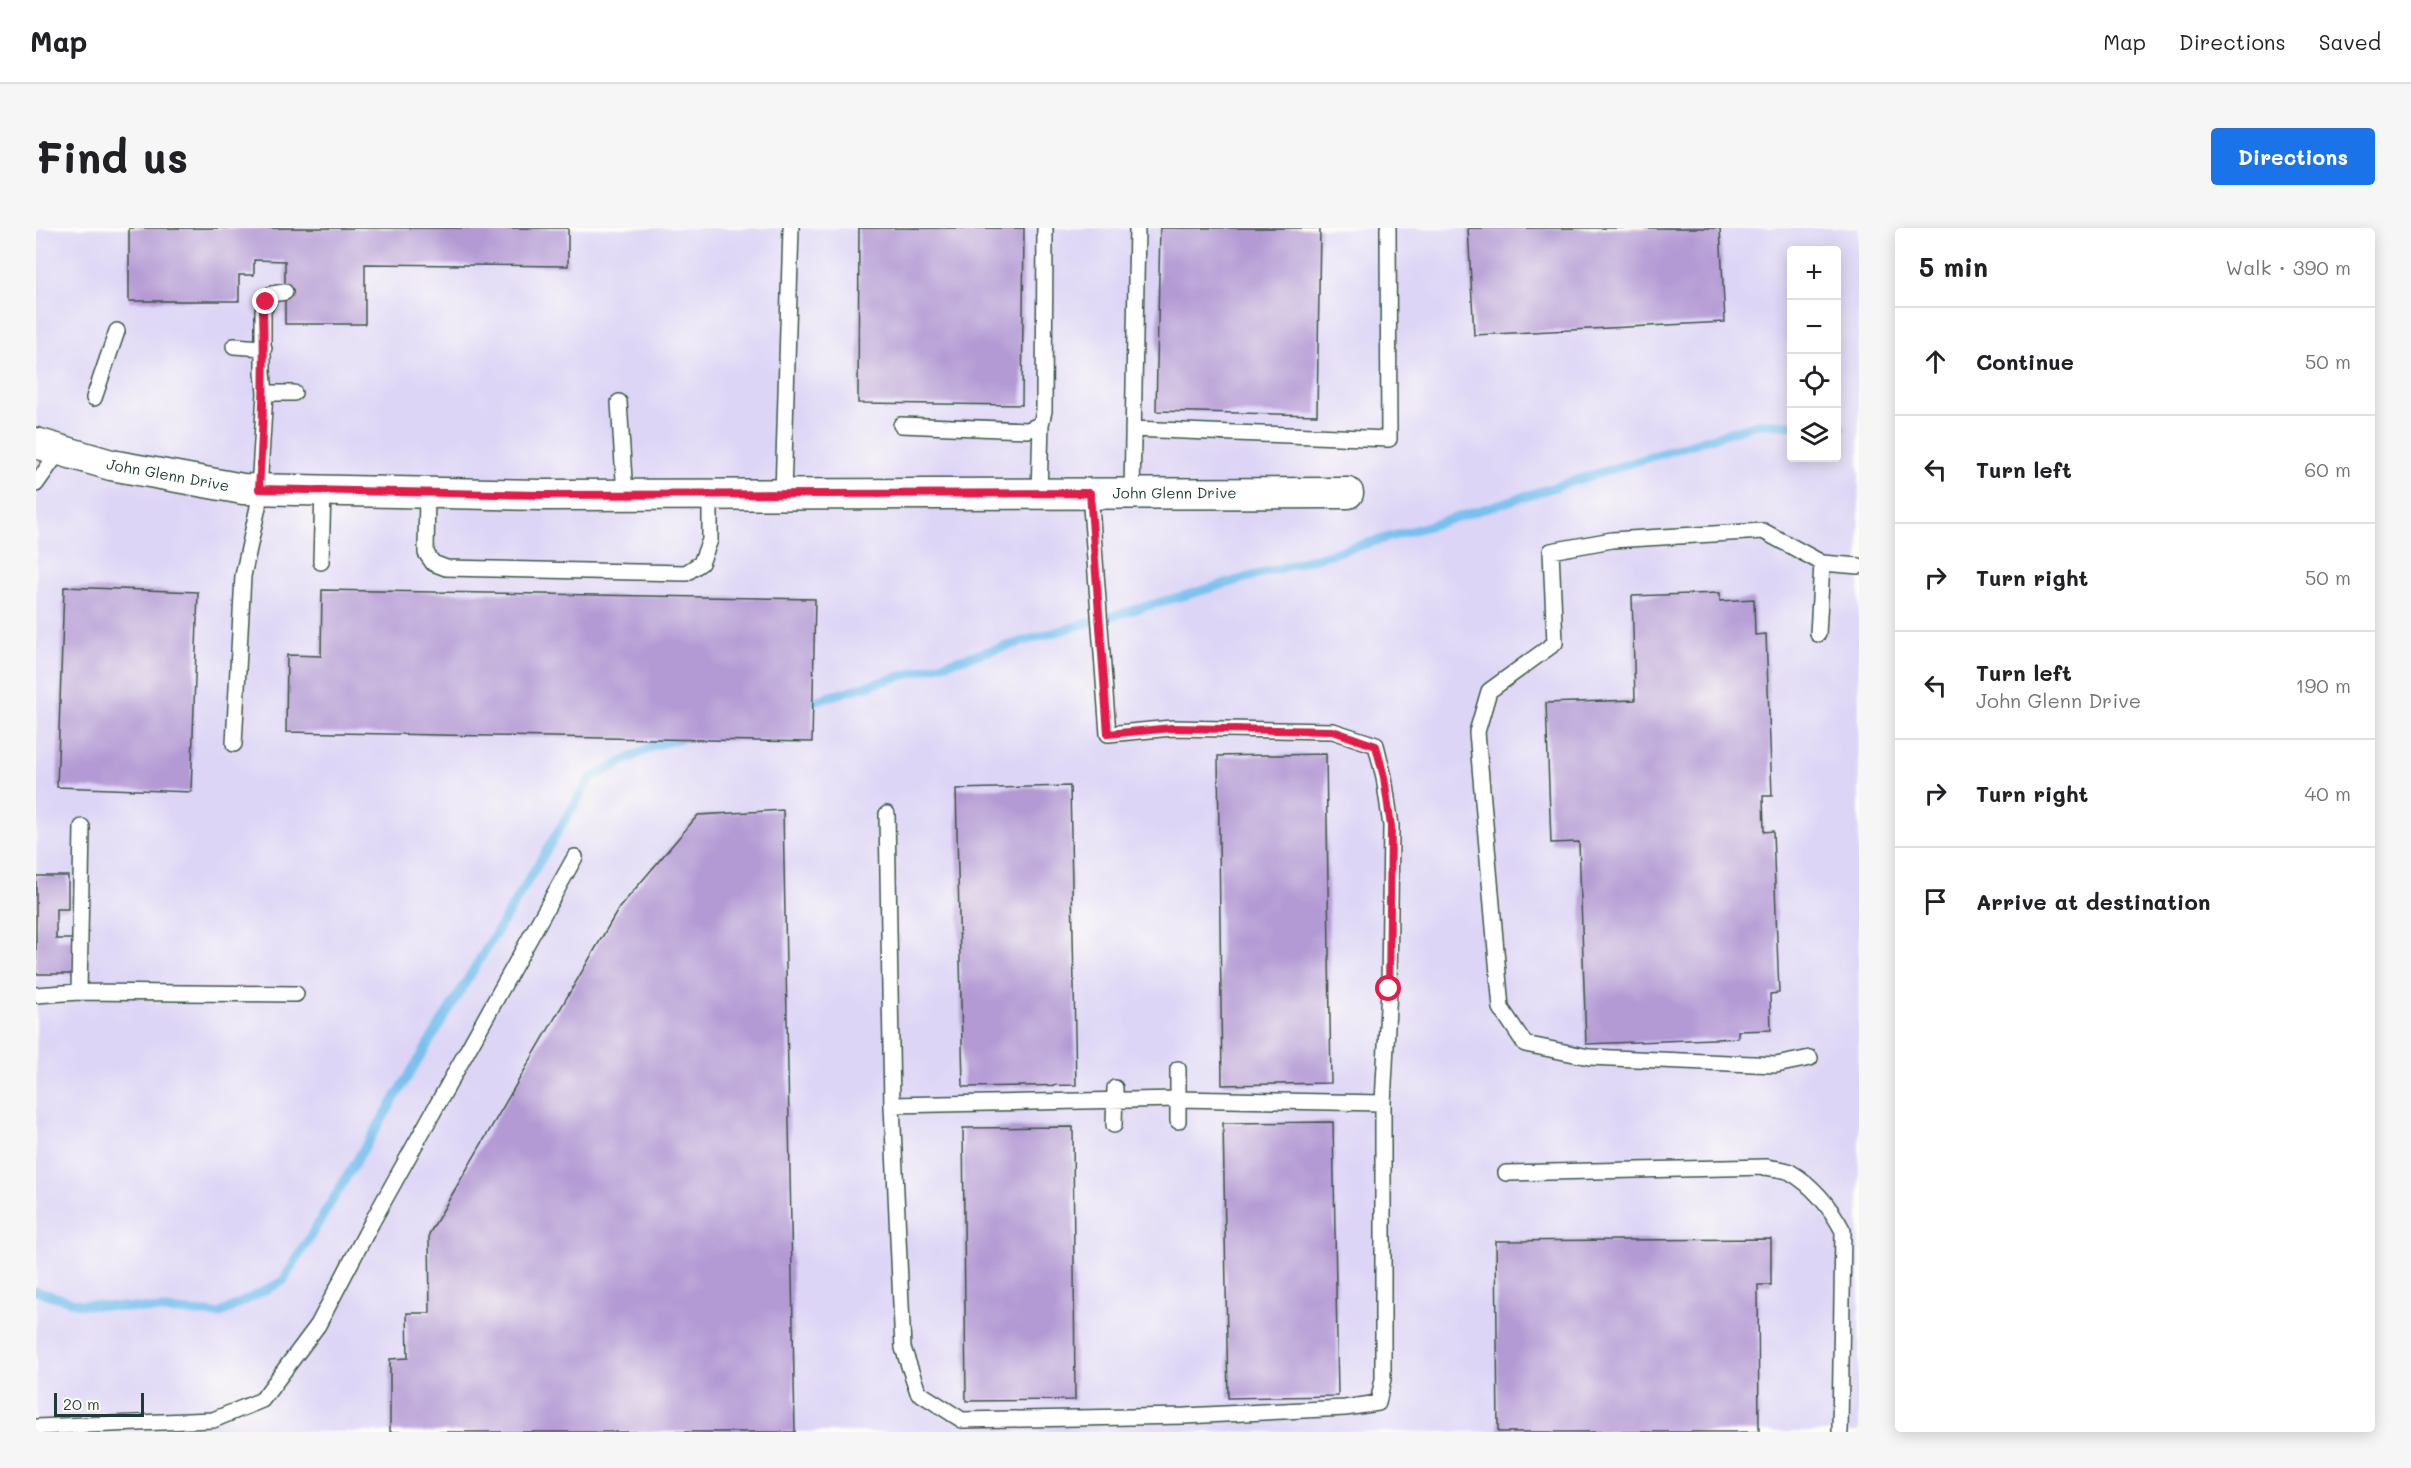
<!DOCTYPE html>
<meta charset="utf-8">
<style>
body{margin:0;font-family:Mali,sans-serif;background:#f6f6f6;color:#202124}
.controls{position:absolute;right:18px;top:18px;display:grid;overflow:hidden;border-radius:6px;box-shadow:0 3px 15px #0003}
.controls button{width:54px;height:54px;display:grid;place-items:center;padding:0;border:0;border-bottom:2px solid #e0e0e0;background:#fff;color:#202124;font:30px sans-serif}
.scale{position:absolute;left:18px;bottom:15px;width:90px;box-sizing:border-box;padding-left:6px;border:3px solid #1f3d34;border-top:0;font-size:16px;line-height:21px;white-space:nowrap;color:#1f3d34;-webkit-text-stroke:4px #fdfcf7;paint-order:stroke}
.stop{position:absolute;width:18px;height:18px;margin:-14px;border:4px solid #e11d48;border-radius:50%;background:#fff}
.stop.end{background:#e11d48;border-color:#fff;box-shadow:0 2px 6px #0008}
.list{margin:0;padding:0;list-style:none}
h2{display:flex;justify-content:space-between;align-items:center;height:78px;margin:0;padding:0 24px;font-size:26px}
h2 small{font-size:20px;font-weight:400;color:#757577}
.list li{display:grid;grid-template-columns:39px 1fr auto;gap:18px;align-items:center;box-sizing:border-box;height:108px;padding:0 24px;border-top:2px solid #e0e0e0}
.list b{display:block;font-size:22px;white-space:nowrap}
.list p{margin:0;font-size:20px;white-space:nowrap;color:#757577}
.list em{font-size:20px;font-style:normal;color:#757577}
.icon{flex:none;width:33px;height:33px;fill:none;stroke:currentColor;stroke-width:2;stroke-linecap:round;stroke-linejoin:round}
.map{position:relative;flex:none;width:1823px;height:1204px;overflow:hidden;border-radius:6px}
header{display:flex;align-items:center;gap:36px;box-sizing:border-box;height:84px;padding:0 30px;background:#fff;border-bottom:2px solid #e0e0e0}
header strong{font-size:28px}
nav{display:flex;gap:33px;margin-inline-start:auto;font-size:21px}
.intro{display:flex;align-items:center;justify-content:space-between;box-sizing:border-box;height:144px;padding:0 36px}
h1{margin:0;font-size:42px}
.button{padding:15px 27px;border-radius:6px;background:#1a73e8;color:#fff;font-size:21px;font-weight:700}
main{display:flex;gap:36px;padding:0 36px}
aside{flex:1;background:#fff;border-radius:6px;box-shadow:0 3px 15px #0003}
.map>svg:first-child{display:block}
.built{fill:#ddd5f6;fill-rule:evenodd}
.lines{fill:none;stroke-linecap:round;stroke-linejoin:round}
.stream{stroke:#77c0ef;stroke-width:9}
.building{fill:#b39ad4}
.service-casing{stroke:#3e5548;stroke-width:18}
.minor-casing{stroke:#3e5548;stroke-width:33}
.service{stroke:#fff;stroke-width:15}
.minor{stroke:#fff;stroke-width:30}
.route{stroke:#e11d48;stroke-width:8}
.labels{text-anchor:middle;stroke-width:4.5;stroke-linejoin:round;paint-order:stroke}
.street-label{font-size:15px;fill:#1f3d34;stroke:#fdfcf7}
</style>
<header>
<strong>Map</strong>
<nav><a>Map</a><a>Directions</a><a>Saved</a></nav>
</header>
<div class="intro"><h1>Find us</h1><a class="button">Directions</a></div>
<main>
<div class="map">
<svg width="1823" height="1204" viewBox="0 0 1823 1204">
<rect width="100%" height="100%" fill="#fdfcf7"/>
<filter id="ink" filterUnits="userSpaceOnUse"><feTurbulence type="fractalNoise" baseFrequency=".0167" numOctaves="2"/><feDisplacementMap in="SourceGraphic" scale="12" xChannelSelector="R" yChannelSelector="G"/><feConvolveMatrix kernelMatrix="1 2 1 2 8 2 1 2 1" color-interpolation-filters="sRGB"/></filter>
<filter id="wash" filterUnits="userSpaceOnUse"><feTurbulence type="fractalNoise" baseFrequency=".008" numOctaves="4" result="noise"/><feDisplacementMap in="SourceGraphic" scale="24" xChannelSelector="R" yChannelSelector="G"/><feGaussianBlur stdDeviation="1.35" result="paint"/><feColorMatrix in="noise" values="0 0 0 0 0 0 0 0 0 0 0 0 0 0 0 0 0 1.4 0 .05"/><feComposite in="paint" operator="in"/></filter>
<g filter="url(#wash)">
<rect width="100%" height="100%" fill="#eddcba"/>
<path class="built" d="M0,0H1823V1204H0ZM1756,22H1800V230H1756Z"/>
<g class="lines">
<path class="stream" d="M1800,200H1805
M767,476L1406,294L1723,195L1756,197
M0,1063L44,1076L183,1086L247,1053L554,551L617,518L652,508"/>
</g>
<g id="blocks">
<path class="building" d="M93,0H532V38L329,36V96H249V33L218,32V47H203V73H93Z
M823,0H988L986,177L822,175Z
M1124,0H1284L1281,187L1120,183Z
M1432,0H1684L1689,94L1438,107Z
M28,359L162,364L155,564L21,559Z
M286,362L779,371L776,514L250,504L251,427L285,428Z
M1684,365V373L1718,371L1719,407L1730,406L1736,568H1727L1728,604L1737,603L1743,765L1734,766L1735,802L1702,803V810L1550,816L1543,614L1515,615L1510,475L1599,472L1596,368Z
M1290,526L1295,855L1186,857L1182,528Z
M1034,558L1040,857L927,859L920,561Z
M747,582L759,1204H354V1131L372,1130L371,1085H394L393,1006L583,680L662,587Z
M0,648H32V681H20V711H37V746H0Z
M1297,894L1302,1168L1192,1170L1187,895Z
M1037,899L1039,1172L930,1173L927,900Z
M1735,1011V1057H1722L1723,1204H1462L1460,1013Z"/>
</g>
</g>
<g filter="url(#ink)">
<use href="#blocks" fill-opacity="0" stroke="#3e5548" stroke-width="1.5"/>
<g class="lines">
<defs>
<path id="service" d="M198,118L228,120
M229,165H258
M58,170L81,103
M583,174L589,267
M865,197L992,202L1005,196
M1097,201L1353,211L1352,0
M0,256L24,222
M391,264L390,325L397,335L410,340L650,345L665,335L674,312V266
M1003,265L1005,196L1008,183L1009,0
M1054,265L1072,506L1136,500L1297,503L1340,517L1348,549L1355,598L1353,761L1347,875
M1096,265L1101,0
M747,266L755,0
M285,334L287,262
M1782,406L1786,335L1823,338
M198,516L207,348L222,279L223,261L229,165L227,144V83L236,66L249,64
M851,586L856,877
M43,764L46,599
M0,767L43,764L260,766
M1774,830L1740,837L1553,829L1489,816L1465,780L1441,504L1453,463L1519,415L1515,323L1576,312L1727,303L1786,335
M1142,841V893
M1142,871L1347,875V1151L1342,1175L1309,1180L1149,1188L926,1192L882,1164L867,1120L856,877Z
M1078,897L1079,860
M1470,945L1731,939C1738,941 1748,941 1754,944C1778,958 1795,980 1807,1003L1804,1204
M0,1199L177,1192L226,1172L282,1097L336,994L539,629"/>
<g id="minor">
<path id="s1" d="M0,215L75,237L207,261L506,267L1312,265"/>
</g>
</defs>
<use href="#service" class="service-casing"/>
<use href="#minor" class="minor-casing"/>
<use href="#service" class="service"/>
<use href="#minor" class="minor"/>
</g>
</g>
<g class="lines" filter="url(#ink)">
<path class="route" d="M230,74L227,83C229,143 227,201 223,261L506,267L1054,265L1072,506L1136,500L1297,503L1340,518L1348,549L1355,598L1353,761"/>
</g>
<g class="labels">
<g class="street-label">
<text dy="5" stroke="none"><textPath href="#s1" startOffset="136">John Glenn Drive</textPath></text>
<text dy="5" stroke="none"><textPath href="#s1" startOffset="1144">John Glenn Drive</textPath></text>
</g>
</g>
</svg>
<div class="controls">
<button>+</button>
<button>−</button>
<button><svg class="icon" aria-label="locate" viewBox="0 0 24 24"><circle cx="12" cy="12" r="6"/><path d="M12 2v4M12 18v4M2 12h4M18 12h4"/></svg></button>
<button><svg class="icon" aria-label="layers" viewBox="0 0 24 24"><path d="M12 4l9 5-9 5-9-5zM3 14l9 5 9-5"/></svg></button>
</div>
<div class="scale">20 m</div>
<div class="stop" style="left:1353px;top:761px"></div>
<div class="stop end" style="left:230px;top:74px"></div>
</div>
<aside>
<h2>5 min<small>Walk · 390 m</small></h2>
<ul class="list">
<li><svg class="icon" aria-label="ahead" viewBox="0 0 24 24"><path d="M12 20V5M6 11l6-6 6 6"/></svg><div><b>Continue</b></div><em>50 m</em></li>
<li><svg class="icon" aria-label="left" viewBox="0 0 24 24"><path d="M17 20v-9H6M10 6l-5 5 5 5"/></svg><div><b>Turn left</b></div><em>60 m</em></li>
<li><svg class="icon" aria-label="right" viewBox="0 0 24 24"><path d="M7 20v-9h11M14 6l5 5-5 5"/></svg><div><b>Turn right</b></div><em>50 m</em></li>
<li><svg class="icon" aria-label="left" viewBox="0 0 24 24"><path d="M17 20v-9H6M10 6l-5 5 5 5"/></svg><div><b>Turn left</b><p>John Glenn Drive</p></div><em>190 m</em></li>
<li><svg class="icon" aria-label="right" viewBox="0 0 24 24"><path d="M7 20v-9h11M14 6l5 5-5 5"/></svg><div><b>Turn right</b></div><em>40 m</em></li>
<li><svg class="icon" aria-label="arrive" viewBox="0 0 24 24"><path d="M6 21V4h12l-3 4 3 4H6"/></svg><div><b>Arrive at destination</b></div></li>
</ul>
</aside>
</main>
